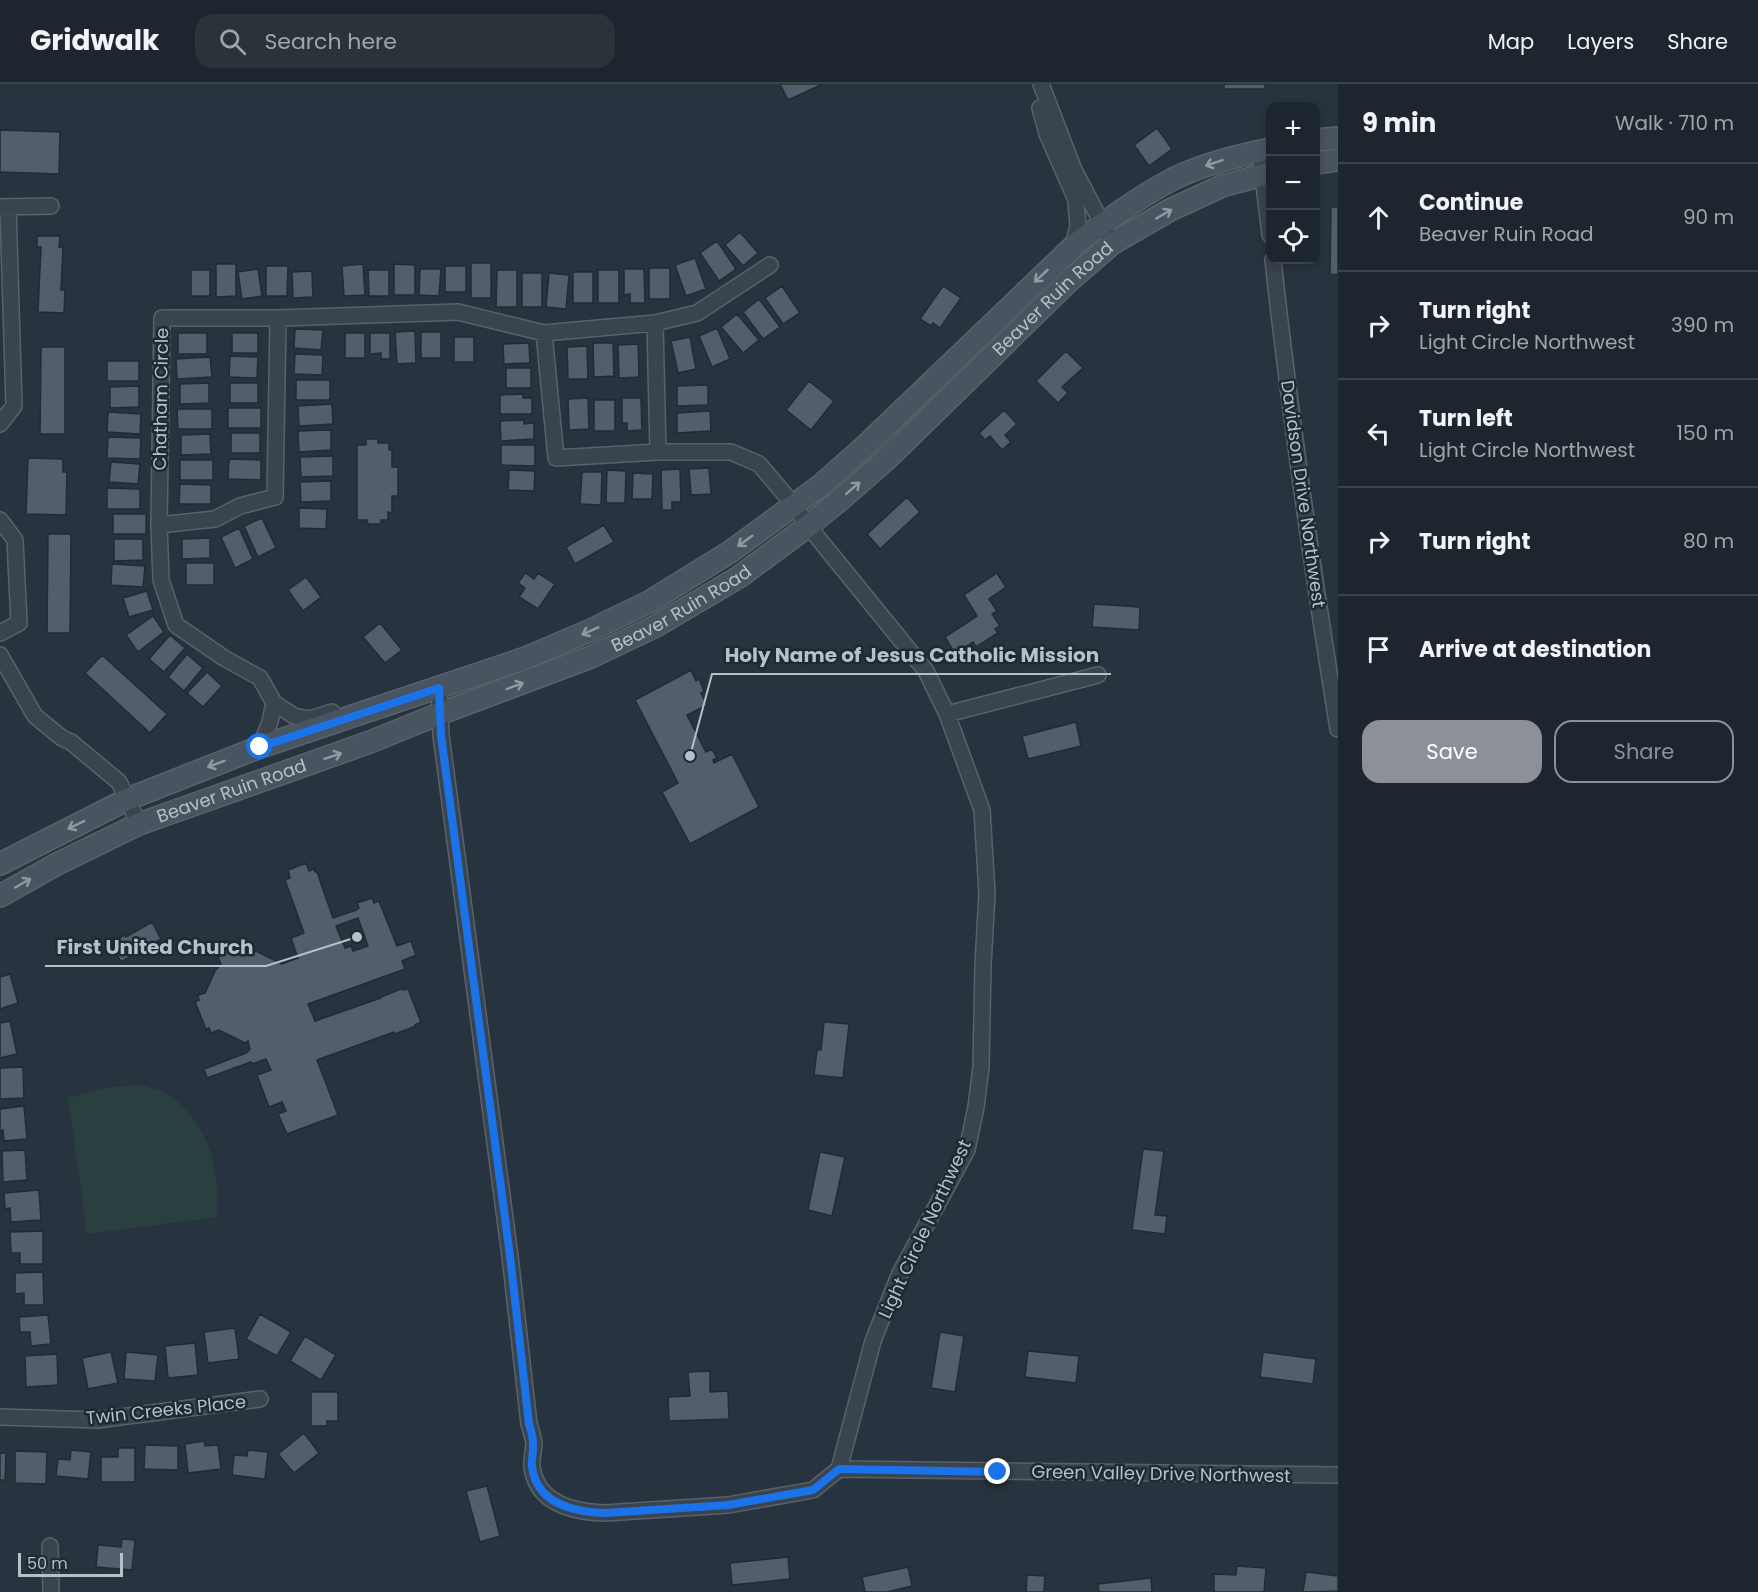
<!DOCTYPE html>
<meta charset="utf-8">
<style>
body{margin:0;font-family:Poppins,sans-serif;background:#2a323a;color:#f1f3f6}
.controls{position:absolute;right:18px;top:18px;display:grid;overflow:hidden;border-radius:12px;box-shadow:0 3px 9px #0003}
.controls button{width:54px;height:54px;display:grid;place-items:center;padding:0;border:0;border-bottom:2px solid #3b434a;background:#1d262e;color:#f1f3f6;font:30px sans-serif}
.scale{position:absolute;left:18px;bottom:15px;width:105px;box-sizing:border-box;padding-left:6px;border:3px solid #b7bfc9;border-top:0;font-size:16px;line-height:21px;white-space:nowrap;color:#b7bfc9;-webkit-text-stroke:4px #1f2933;paint-order:stroke}
.stop{position:absolute;width:18px;height:18px;margin:-14px;border:4px solid #1a73e8;border-radius:50%;background:#fff}
.stop.end{background:#1a73e8;border-color:#fff;box-shadow:0 2px 6px #0008}
.list{margin:0;padding:0;list-style:none}
h2{display:flex;justify-content:space-between;align-items:center;height:78px;margin:0;padding:0 24px;font-size:26px}
h2 small{font-size:20px;font-weight:400;color:#a0a5aa}
.list li{display:grid;grid-template-columns:39px 1fr auto;gap:18px;align-items:center;box-sizing:border-box;height:108px;padding:0 24px;border-top:2px solid #3b434a}
.list b{display:block;font-size:22px;white-space:nowrap}
.list p{margin:0;font-size:20px;white-space:nowrap;color:#a0a5aa}
.list em{font-size:20px;font-style:normal;color:#a0a5aa}
.actions{display:flex;gap:12px;padding:18px 24px}
.actions a{flex:1;padding:14px 0;border:2px solid #8c9099;border-radius:18px;text-align:center;font-size:21px;color:#8c9099}
.actions .main{background:#8c9099;color:#fff}
.icon{flex:none;width:33px;height:33px;fill:none;stroke:currentColor;stroke-width:2;stroke-linecap:round;stroke-linejoin:round}
.map{position:relative;flex:none;width:1338px;height:1508px;overflow:hidden}
header{display:flex;align-items:center;gap:36px;box-sizing:border-box;height:84px;padding:0 30px;background:#1d262e;border-bottom:2px solid #3b434a}
header strong{font-size:28px}
nav{display:flex;gap:33px;margin-inline-start:auto;font-size:21px}
.search{width:420px;height:54px;background:#2a323a;display:flex;align-items:center;gap:15px;box-sizing:border-box;padding:0 21px;border-radius:18px;color:#a0a5aa;font-size:22px}
main{display:flex}
aside{flex:1;background:#1d262e}
.map>svg:first-child{display:block}
.green{fill:#2a4040}
.building{fill:#525e6b;stroke:#212b35;stroke-width:1.5;fill-rule:evenodd}
.lines{fill:none;stroke-linecap:round;stroke-linejoin:round}
.street-casing{stroke:#58626c;stroke-width:18}
.secondary-casing{stroke:#58626c;stroke-width:24}
.street{stroke:#3a444e;stroke-width:15}
.secondary{stroke:#495461;stroke-width:21}
.oneway{stroke:#909aa5}
.route{stroke:#1a73e8;stroke-width:8}
.labels{text-anchor:middle;stroke-width:5;stroke-linejoin:round;paint-order:stroke}
.street-label{font-size:18px;fill:#b7bfc9;stroke:#1f2933}
.leader{fill:none;stroke:#b7bfc9;stroke-width:2}
.callout-dot{fill:#b7bfc9;stroke:#1f2933;stroke-width:2}
.callout-label{font-size:20px;text-anchor:middle;font-weight:bold;fill:#b7bfc9;stroke:#1f2933;stroke-width:5;stroke-linejoin:round;paint-order:stroke}
</style>
<header>
<strong>Gridwalk</strong>
<div class="search"><svg class="icon" aria-label="search" viewBox="0 0 24 24"><circle cx="10" cy="10" r="6"/><path d="M15 15l6 6"/></svg>Search here</div>
<nav><a>Map</a><a>Layers</a><a>Share</a></nav>
</header>
<main>
<div class="map">
<svg width="1338" height="1508" viewBox="0 0 1338 1508">
<rect width="100%" height="100%" fill="#27333e"/>
<path class="green" d="M141,1001C148,1003 156,1005 163,1008C194,1024 211,1058 216,1091C218,1105 216,1120 217,1133L87,1150L68,1014L104,1004Z"/>
<path class="building" d="M780,0H823L788,16Z
M1224,0H1265V5H1224Z
M1157,44L1172,65L1149,82L1134,61Z
M0,46L60,48L59,90L0,88Z
M1331,123H1338V191L1330,190Z
M740,148L758,169L743,182L725,161Z
M37,152H60L59,163H63L61,206H65L64,229L38,228L41,163H37Z
M717,157L736,185L719,197L700,169Z
M695,174L706,205L686,212L675,181Z
M471,179H491V214H471Z
M216,180H236V212L216,213Z
M363,180L365,211L344,212L342,182Z
M394,180L415,181V211H394Z
M266,182H288L287,212H266Z
M445,182H466V208H445Z
M649,184H670V215H649Z
M258,185L262,212L242,215L238,188Z
M420,185H441L439,212L419,211Z
M624,185H644L645,219H630V210L624,211Z
M191,186H210V212H191Z
M368,186H389V212H369Z
M497,186H517V223H496Z
M598,186H619V219H598Z
M312,187L313,213L293,214L292,188Z
M573,188H593V219H573Z
M522,189H542V223H522Z
M549,189L569,191L566,225L546,223Z
M782,202L800,229L783,240L765,214Z
M943,202L961,214L940,244L933,239L931,242L920,235Z
M759,215L780,243L763,255L743,228Z
M737,230L759,256L743,269L721,243Z
M717,244L730,275L712,283L699,252Z
M295,245L323,246L321,266L294,264Z
M415,247L416,279L397,280L395,248Z
M421,248H441V274H421Z
M178,249H207V270H178Z
M232,249H258V269H232Z
M345,249H365V274H345Z
M370,249H390V275H381V269L370,270Z
M454,253H474V278H454Z
M690,253L696,285L678,289L671,257Z
M529,259L530,279L504,280L503,260Z
M593,259H613L614,292L594,293Z
M638,260L639,293L619,294L618,261Z
M587,262L588,295H568L567,263Z
M41,263H65V350H40Z
M1066,267L1083,284L1062,303L1068,309L1058,319L1036,297Z
M295,270L323,271L322,291L294,290Z
M230,272L258,273L257,294L229,293Z
M210,273L212,293L177,295L176,275Z
M107,277H139V297H107Z
M506,284H531V304H506Z
M296,296H330V316H296Z
M809,297L834,317L811,346L786,326Z
M209,299V319L180,320V300Z
M230,299H258V319H230Z
M708,301V321L677,322V302Z
M139,302V323L110,324V303Z
M523,310V314H532V330H500V311Z
M588,314L589,345L569,346L568,315Z
M622,314H641L642,346L627,347V339H622Z
M594,316H615V347H594Z
M332,320L333,340L299,342L298,322Z
M228,324H261V344H228Z
M177,325H212V345H178Z
M1004,326L1017,340L1005,351L1011,358L1002,366L990,352L985,356L979,349Z
M710,327L711,347L677,349V329Z
M108,328L141,330L140,350L107,348Z
M524,336V340L534,339V355L501,357L500,337Z
M331,346V366L299,368L298,347Z
M231,349H260V369H231Z
M210,350L211,370L181,371V351Z
M108,353L141,354L140,375L107,374Z
M366,355H378V359H389V366H392V383H398V412H392V429L388,428V436H381V440H368L367,436H357V361H366Z
M501,361H535V382L501,381Z
M333,372V392L301,393L300,373Z
M28,374L63,375V388H67L66,431L26,430Z
M229,375L261,376V396L228,395Z
M180,376H213V396H180Z
M111,378L140,380L138,400L109,398Z
M709,384L711,410L691,411L689,385Z
M680,385L681,418H672V426H662L661,386Z
M509,386L535,387L534,407L508,406Z
M607,386L626,387L625,419H606Z
M582,388H602L601,421L580,420Z
M633,389L653,390L652,415H632Z
M331,397V417L301,418L300,398Z
M180,400L211,401V420H179Z
M107,404L140,405V425H107Z
M907,413L920,428L880,465L867,450Z
M299,424L327,425L326,445L299,444Z
M113,430H146V450H113Z
M262,434L276,464L258,473L244,442Z
M604,441L614,458L575,480L566,463Z
M239,444L253,475L235,484L221,453Z
M48,450H71L70,549H47Z
M210,454V474L182,475V455Z
M114,455H143V476L114,477Z
M186,479H214V501H186Z
M112,480L145,482L143,503L111,501Z
M525,489L534,495L538,489L555,500L538,525L519,513L525,504L518,499Z
M997,489L1006,503L989,515L997,527L992,530L1000,542L995,545L998,549L976,563L973,558L955,570L945,553L977,532L964,511Z
M306,493L321,513L303,527L288,506Z
M147,507L153,526L129,533L123,514Z
M1094,520L1140,523L1139,546L1092,543Z
M153,532L164,548L138,568L126,551Z
M380,539L402,566L385,579L363,553Z
M170,551L185,564L164,588L149,575Z
M187,570L203,584L184,607L168,593Z
M102,571L167,630L150,649L85,589Z
M691,586L696,597L699,595L704,607L701,609L707,621L687,631L706,668L712,665L717,674L713,676L714,679L732,670L759,723L690,760L662,708L678,699L635,616Z
M207,588L222,602L203,623L187,609Z
M1076,638L1081,662L1028,675L1022,652Z
M306,779L309,787L314,785L315,788H317L333,834L356,826L359,824L357,819L372,814L374,819L379,817L397,862L411,857L416,871L402,877L405,885L308,920L315,937L381,914V913L403,904V906L408,905L421,938L415,941L416,942L395,950L394,948L317,976L338,1031L287,1050L278,1030L286,1027L282,1018L269,1023L257,991L271,986L266,975L252,980L251,978L207,994L204,985L246,969L250,965L248,957L245,959L219,946L211,949L209,944L206,945L195,918L199,916L198,911L205,909L215,887L221,880L218,873L222,871L221,868L244,859L245,863L251,861L254,868L256,867L282,880L298,874L291,854L304,849L285,796L290,794L288,786ZM358,834L368,862L353,867L351,862L345,864L336,842Z
M152,838L161,855L121,878L111,859L125,851L126,853Z
M10,890L18,919L0,925V893Z
M10,937L17,970L0,974V939Z
M824,938L849,940L843,994L814,991L817,966H821Z
M23,983L24,1014L0,1015V984Z
M24,1022L27,1055L4,1057L3,1046L0,1047V1025Z
M1143,1065L1164,1067L1155,1131L1167,1132L1165,1150L1132,1146Z
M25,1066L27,1096L3,1098L2,1067Z
M820,1068L845,1073L832,1132L808,1126Z
M39,1106L41,1136L11,1138L10,1124L5,1125L4,1109Z
M43,1147V1180H20V1169H11L10,1148Z
M43,1188L44,1221H24V1209L15,1210V1189Z
M260,1230L291,1248L277,1272L246,1255Z
M48,1231L51,1260L31,1262L30,1248H20L19,1233Z
M235,1244L239,1275L208,1279L204,1248Z
M940,1248L964,1252L955,1308L931,1304Z
M305,1252L336,1271L321,1296L290,1277Z
M195,1259L198,1291L168,1294L165,1262Z
M1028,1267L1079,1272L1076,1299L1025,1293Z
M111,1268L118,1299L88,1305L82,1274Z
M126,1268L158,1271L155,1297L124,1295Z
M1263,1268L1316,1275L1313,1300L1260,1293Z
M57,1270L58,1301L26,1303L25,1272Z
M710,1287V1308L728,1307L729,1335L669,1337L668,1313L690,1312L688,1288Z
M311,1308H338V1337H327V1342H311Z
M304,1349L319,1369L294,1389L278,1370Z
M204,1357L205,1362L218,1361L221,1385L188,1389L185,1360Z
M145,1361L178,1362V1386L144,1385Z
M118,1364H135V1398H101V1373H118Z
M71,1366L91,1368L88,1395L56,1392L58,1375L70,1376Z
M248,1366L268,1368L265,1395L232,1391L234,1371L247,1372Z
M15,1367L47,1368L46,1400L15,1399Z
M0,1369H6L5,1396H0Z
M487,1402L500,1452L480,1458L466,1407Z
M122,1455L135,1456L132,1486L96,1483L98,1461L121,1463Z
M788,1473L790,1495L732,1501L730,1479Z
M1237,1482L1266,1484L1264,1508H1214V1490L1236,1491Z
M908,1483L912,1502L887,1508H865L862,1493Z
M1306,1488L1338,1492V1507L1303,1508Z
M1027,1491L1045,1492L1044,1508H1026Z
M1151,1494L1152,1508H1099L1098,1500Z"/>
<g class="lines">
<defs>
<path id="street" d="M1041,0L1074,86L1107,149
M1040,24L1047,50L1076,116L1078,142L1073,162
M1260,67L1270,151
M0,123L51,122
M1273,176C1290,332 1313,489 1338,645
M655,239L658,368
M544,249L655,239L697,229L770,181
M0,340L14,322L8,123
M0,436L15,456L19,539L0,549
M159,441L215,435L240,422L275,413L278,234
M0,571L35,632L62,654L71,658L119,698L139,740
M274,619L294,632L310,635L332,628
M947,630L1098,591
M260,663L270,638L274,619L260,594L224,574L176,541L161,496L159,441L162,234H278L458,228L544,249L556,374L658,368H731L759,380L787,413L818,454L926,587L947,630L982,726L987,810L983,881L981,983L976,1023L967,1066L900,1189L873,1257L839,1385L813,1406L728,1421L605,1429C574,1428 537,1420 532,1383C531,1375 534,1367 534,1359C533,1353 531,1346 529,1340L510,1172L441,651L439,604
M0,1333L97,1336L260,1315
M839,1385L1338,1391
M50,1462L51,1508"/>
<g id="secondary">
<path d="M1316,56L1338,54"/>
<path d="M1316,79L1338,76"/>
<path d="M0,780L128,715L260,663L523,575L589,547L649,518L730,468L820,402L862,365L1077,159C1107,136 1139,113 1173,95C1203,80 1238,72 1270,65"/>
<path id="s1" d="M0,812L57,780L139,740L370,658L439,630L591,573L656,542L739,493L808,442L840,416L888,374L1069,197L1113,159L1170,126L1222,102L1270,89"/>
</g>
</defs>
<use href="#street" class="street-casing"/>
<use href="#secondary" class="secondary-casing"/>
<use href="#street" class="street"/>
<use href="#secondary" class="secondary"/>
</g>
<defs><path id="oneway-shaft" d="M-6 0H5M1.5-3L5.5 0L1.5 3" fill="none" stroke-width="1.6" stroke-linecap="round" stroke-linejoin="round" transform="scale(1.5)"/></defs>
<g class="oneway">
<use href="#oneway-shaft" transform="translate(1214 79) rotate(161)"/>
<use href="#oneway-shaft" transform="translate(1164 130) rotate(-30)"/>
<use href="#oneway-shaft" transform="translate(1041 192) rotate(137)"/>
<use href="#oneway-shaft" transform="translate(853 404) rotate(-41)"/>
<use href="#oneway-shaft" transform="translate(745 457) rotate(144)"/>
<use href="#oneway-shaft" transform="translate(590 547) rotate(156)"/>
<use href="#oneway-shaft" transform="translate(515 602) rotate(-20)"/>
<use href="#oneway-shaft" transform="translate(333 672) rotate(-19)"/>
<use href="#oneway-shaft" transform="translate(216 680) rotate(159)"/>
<use href="#oneway-shaft" transform="translate(76 741) rotate(154)"/>
<use href="#oneway-shaft" transform="translate(23 799) rotate(-30)"/>
</g>
<g class="lines">
<path class="route" d="M260,663L439,604L441,651L510,1172L529,1340C531,1346 533,1353 533,1359C534,1367 531,1375 532,1383C537,1420 574,1428 605,1429L728,1421L813,1406L839,1385L998,1388"/>
</g>
<g class="labels">
<g class="street-label">
<text dy="6" stroke="none"><textPath href="#s1" startOffset="1227">Beaver Ruin Road</textPath></text>
<text transform="translate(161 315) rotate(-89)" y="6">Chatham Circle</text>
<text transform="translate(1303 410) rotate(82)" y="6">Davidson Drive Northwest</text>
<text dy="6" stroke="none"><textPath href="#s1" startOffset="741">Beaver Ruin Road</textPath></text>
<text dy="6" stroke="none"><textPath href="#s1" startOffset="255">Beaver Ruin Road</textPath></text>
<text transform="translate(925 1145) rotate(-65)" y="6">Light Circle Northwest</text>
<text transform="translate(166 1326) rotate(-6)" y="6">Twin Creeks Place</text>
<text transform="translate(1161 1390) rotate(1)" y="6">Green Valley Drive Northwest</text>
</g>
</g>
<path class="leader" d="M690 672L712 590H1111M357 853L266 882H45"/>
<g class="callout-dot">
<circle cx="690" cy="672" r="6"/>
<circle cx="357" cy="853" r="6"/>
</g>
<g class="callout-label">
<text x="912" y="578">Holy Name of Jesus Catholic Mission</text>
<text x="155" y="870">First United Church</text>
</g>
</svg>
<div class="controls">
<button>+</button>
<button>−</button>
<button><svg class="icon" aria-label="locate" viewBox="0 0 24 24"><circle cx="12" cy="12" r="6"/><path d="M12 2v4M12 18v4M2 12h4M18 12h4"/></svg></button>
</div>
<div class="scale">50 m</div>
<div class="stop" style="left:260px;top:663px"></div>
<div class="stop end" style="left:998px;top:1388px"></div>
</div>
<aside>
<h2>9 min<small>Walk · 710 m</small></h2>
<ul class="list">
<li><svg class="icon" aria-label="ahead" viewBox="0 0 24 24"><path d="M12 20V5M6 11l6-6 6 6"/></svg><div><b>Continue</b><p>Beaver Ruin Road</p></div><em>90 m</em></li>
<li><svg class="icon" aria-label="right" viewBox="0 0 24 24"><path d="M7 20v-9h11M14 6l5 5-5 5"/></svg><div><b>Turn right</b><p>Light Circle Northwest</p></div><em>390 m</em></li>
<li><svg class="icon" aria-label="left" viewBox="0 0 24 24"><path d="M17 20v-9H6M10 6l-5 5 5 5"/></svg><div><b>Turn left</b><p>Light Circle Northwest</p></div><em>150 m</em></li>
<li><svg class="icon" aria-label="right" viewBox="0 0 24 24"><path d="M7 20v-9h11M14 6l5 5-5 5"/></svg><div><b>Turn right</b></div><em>80 m</em></li>
<li><svg class="icon" aria-label="arrive" viewBox="0 0 24 24"><path d="M6 21V4h12l-3 4 3 4H6"/></svg><div><b>Arrive at destination</b></div></li>
</ul>
<div class="actions"><a class="main">Save</a><a>Share</a></div>
</aside>
</main>
